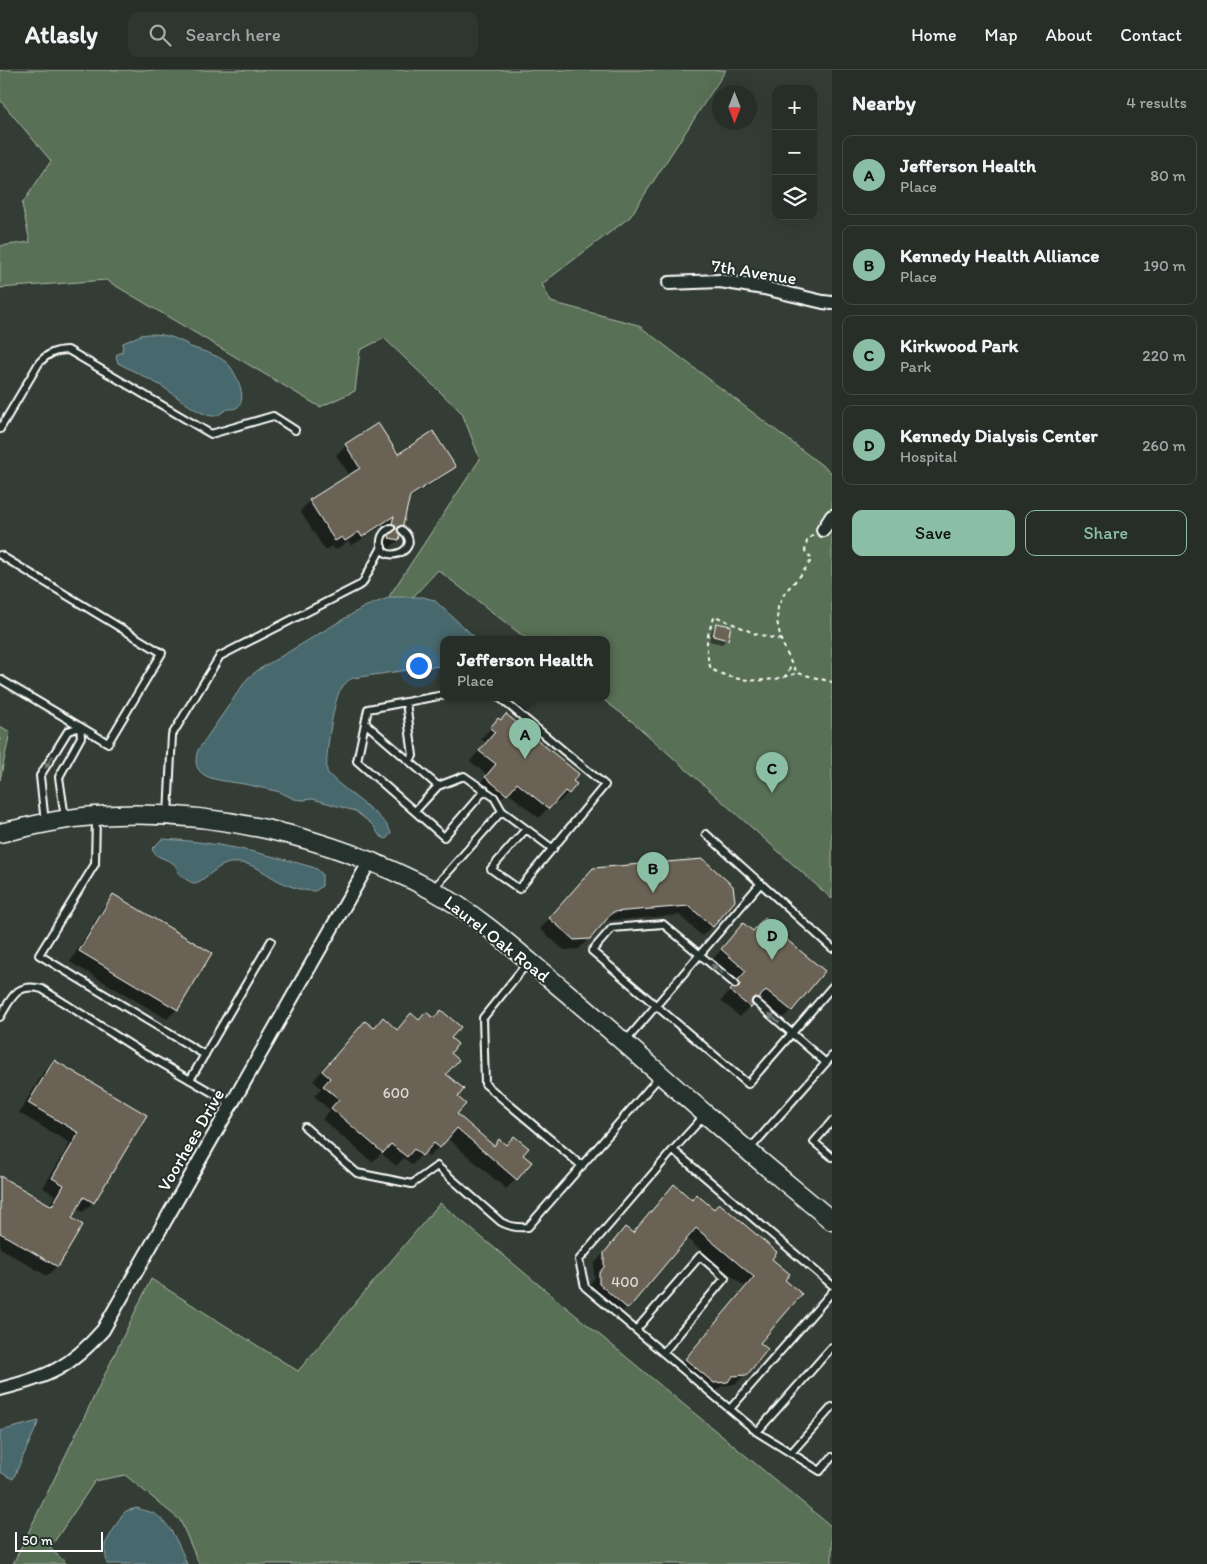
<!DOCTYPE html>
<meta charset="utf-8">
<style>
body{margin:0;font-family:Itim,sans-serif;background:#2f3630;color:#f1f3f6}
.controls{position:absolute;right:15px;top:15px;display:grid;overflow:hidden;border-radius:10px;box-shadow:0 5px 20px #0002}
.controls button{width:45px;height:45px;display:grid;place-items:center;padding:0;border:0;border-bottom:1px solid #434a45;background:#272e28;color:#f1f3f6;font:25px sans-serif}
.compass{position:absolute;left:712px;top:15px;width:45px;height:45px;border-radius:50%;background:#272e28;box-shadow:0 5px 20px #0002;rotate:180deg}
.scale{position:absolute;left:15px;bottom:12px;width:88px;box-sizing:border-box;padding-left:5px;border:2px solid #fff;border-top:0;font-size:14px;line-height:18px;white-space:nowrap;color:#fff;-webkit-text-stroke:4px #26332d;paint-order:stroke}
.you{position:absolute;left:418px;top:595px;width:18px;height:18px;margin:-12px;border:4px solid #fff;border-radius:50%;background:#1a73e8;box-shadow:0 0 0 8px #1a73e833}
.badge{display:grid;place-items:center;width:32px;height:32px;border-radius:50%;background:#8abfa5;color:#111;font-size:16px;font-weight:700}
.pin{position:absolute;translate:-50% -41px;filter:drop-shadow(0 1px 2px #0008)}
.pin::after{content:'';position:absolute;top:26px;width:18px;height:15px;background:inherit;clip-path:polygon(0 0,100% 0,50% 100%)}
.popup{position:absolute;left:440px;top:566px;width:170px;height:65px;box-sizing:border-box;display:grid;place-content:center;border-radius:10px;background:#272e28;filter:drop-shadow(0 1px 4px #0005);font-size:16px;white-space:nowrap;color:#a4a8a8}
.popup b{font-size:19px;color:#f1f3f6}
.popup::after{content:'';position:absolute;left:50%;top:100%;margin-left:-10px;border:10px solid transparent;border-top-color:#272e28}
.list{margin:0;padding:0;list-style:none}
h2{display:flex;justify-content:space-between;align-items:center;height:65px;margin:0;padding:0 20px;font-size:21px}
h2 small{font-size:16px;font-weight:400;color:#a4a8a8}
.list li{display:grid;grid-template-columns:32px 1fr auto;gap:15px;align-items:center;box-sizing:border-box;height:80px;margin:0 10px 10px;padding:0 10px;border:1px solid #434a45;border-radius:10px}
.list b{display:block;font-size:19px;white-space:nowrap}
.list p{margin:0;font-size:16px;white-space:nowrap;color:#a4a8a8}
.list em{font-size:16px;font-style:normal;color:#a4a8a8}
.actions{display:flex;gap:10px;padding:15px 20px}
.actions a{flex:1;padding:11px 0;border:1px solid #8abfa5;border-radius:10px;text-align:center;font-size:18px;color:#8abfa5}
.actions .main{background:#8abfa5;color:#111}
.icon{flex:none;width:28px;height:28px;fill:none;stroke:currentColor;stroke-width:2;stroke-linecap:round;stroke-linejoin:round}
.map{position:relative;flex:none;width:832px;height:1494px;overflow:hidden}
header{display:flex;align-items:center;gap:30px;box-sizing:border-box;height:70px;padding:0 25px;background:#272e28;border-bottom:1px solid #434a45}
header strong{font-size:24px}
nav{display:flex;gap:28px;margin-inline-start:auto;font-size:18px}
.search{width:350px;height:45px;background:#2f3630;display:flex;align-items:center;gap:12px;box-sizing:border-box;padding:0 18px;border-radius:10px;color:#a4a8a8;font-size:19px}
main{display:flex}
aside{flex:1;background:#272e28}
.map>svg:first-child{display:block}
.green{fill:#597055;stroke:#acb8aa}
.water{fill:#47676d;stroke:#91a4a7}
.shadow{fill:#0007}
.building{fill:#6b6354;stroke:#fff}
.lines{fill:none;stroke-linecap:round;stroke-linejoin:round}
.lane-casing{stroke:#fff;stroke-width:10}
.street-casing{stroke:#fff;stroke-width:16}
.secondary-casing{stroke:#fff;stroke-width:21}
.path{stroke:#fff;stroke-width:2;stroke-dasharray:4 4;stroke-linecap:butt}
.lane{stroke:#26332d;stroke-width:6}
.street{stroke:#26332d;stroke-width:12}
.secondary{stroke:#26332d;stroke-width:18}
.oneway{fill:#727a76}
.labels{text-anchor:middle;stroke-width:4;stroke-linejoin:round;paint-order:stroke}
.number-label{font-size:15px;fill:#dad8d4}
.street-label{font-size:18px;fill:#fff;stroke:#26332d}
</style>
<header>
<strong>Atlasly</strong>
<div class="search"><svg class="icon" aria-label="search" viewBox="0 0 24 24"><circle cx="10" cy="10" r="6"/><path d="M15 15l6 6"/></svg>Search here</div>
<nav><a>Home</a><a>Map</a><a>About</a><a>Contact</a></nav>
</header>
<main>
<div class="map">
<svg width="832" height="1494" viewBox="0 0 832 1494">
<rect width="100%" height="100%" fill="#343d35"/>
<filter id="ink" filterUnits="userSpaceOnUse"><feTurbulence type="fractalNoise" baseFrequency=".02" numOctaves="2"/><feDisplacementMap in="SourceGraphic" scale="10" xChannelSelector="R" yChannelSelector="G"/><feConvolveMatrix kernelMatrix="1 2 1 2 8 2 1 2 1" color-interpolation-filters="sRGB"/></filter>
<g filter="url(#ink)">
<path class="green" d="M0,0H726L630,147L542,214L551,232L638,255L832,403V829L634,653L601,628H606V570H528L438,500L413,527L388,528L480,389L462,343L384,268L360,280L355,321L320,337L106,210L0,218V176L30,172L22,134L51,91L0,30Z
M0,656L10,662L0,710Z
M440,1133L832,1457V1494H199L180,1450L125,1405L95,1411L50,1478L67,1494H13L151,1209L298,1301Z"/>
<path class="water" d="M148,264C165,264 173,267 187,274L188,276C201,281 217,284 227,293C235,300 250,331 236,338C235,339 230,339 229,339C222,340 220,347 212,346C199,345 175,325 163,317C148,308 133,301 118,293L116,287L117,284L122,282L123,273L141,265Z
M391,527H423L434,530L478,570H444V596L428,597L353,608C347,610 342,617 339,622C333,637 325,685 327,702C340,719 387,746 391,763L387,768L385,769L379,765L373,755L355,741L313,729L303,730L294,729L280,722C266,719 252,715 238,713C218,710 188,709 198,680L247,609L258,600L364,537Z
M162,769C213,771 263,783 312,797L317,799L322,804V816L315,821C302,821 291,817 279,811C267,805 255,794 241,793C236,793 231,792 226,794C216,797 200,814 194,813C188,812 182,806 178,803C177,787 157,792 152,779Z
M39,1351L13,1409L0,1402V1361Z
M137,1438C144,1441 152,1441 159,1447C173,1458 180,1478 187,1494H107L105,1480V1474L122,1445L126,1441Z"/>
<path class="shadow" d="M346,375L454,396L444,406L408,429L402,455L396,460L398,470L388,480L380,478L386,469V465L383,463L385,454L351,476L349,471L335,480L332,476L325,480L300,441L310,431L350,406L336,385Z
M716,554L727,569L722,574L709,571L712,559Z
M498,650L571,711L568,723L558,733L555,730L539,748L507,722L496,734L476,718L487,705L470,691L486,673L481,669Z
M702,790L712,856L702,866L679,845L604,851L579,879L564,880L540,859L584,810Z
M114,826L177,939L167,949L70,892L104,836Z
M765,848L769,857L791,940L781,950L756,929L740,947L721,931L737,911L712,890L743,854L752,862Z
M383,949L396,961L401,955L418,951L449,969V983L445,1004L456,1027L455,1044L493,1077L521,1085L516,1109L506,1119L447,1068L429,1087L424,1082L412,1095L404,1088L396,1096L381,1083L372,1092L322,1049L330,1040L314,1026L321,1018L313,1011L356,962L373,959Z
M54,991L145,1045L93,1132L83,1142L76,1138L70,1148L57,1196L47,1206L0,1178V1107L49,1136L55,1125L43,1118L70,1073L19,1043L44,1001Z
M664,1126L691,1131L770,1189L783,1210L746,1304L735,1314L722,1316L716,1321L704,1322L676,1299L745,1217L686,1168L617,1248L589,1225L590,1214L594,1208V1194L616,1169L632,1164Z"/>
<path class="building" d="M378,353L398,384L433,361L456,397L410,426L403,455L399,456L397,459L400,466L399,470L389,468L390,464L396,459L395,455L392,453L394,446L362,467L359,462L345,471L342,467L335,471L309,430L360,398L345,374Z
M716,553L731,556L728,570L713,566Z
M506,644L579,704L573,711L577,714L569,724L565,721L549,739L517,713L507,725L485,707L496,694L479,681L495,662L490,658L498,648L501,650Z
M703,789L733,816L735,831L713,857L689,836L613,842L590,869L574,870L549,848L593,798Z
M113,824L212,883L178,940L79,881Z
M765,847L773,854L771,857L825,901L792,941L766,920L759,928L755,927L752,929L751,933L753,936L751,938L730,921L732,918L735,919L738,918L740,914L738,910L746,901L721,879L743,853L753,861Z
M441,940L461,957L451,968L458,974L451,983L459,990L446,1004L464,1019L458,1027L466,1034L457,1044L494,1076L499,1069L506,1075L514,1066L529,1078L523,1085L532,1092L517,1110L457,1058L440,1078L434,1073L422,1086L414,1079L407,1087L391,1074L383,1083L331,1038L339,1029L323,1016L330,1008L322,1001L365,951L374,958L383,947L397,960L411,943L419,950L426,942L434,948Z
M54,990L147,1045L94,1133L84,1127L72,1148L83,1155L58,1197L0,1163V1106L52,1136L64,1115L52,1108L79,1063L28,1033Z
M674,1114L692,1130L696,1124L714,1139L719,1133L777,1182L772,1189L790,1204L785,1210L802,1224L760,1273L768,1279L747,1305L732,1306L728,1312L714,1313L685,1289L754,1207L696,1158L628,1239L599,1214V1203L604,1197V1183L625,1157L633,1163Z"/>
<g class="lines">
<defs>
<path id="lane" d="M0,359L39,293C47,284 55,280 68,280L211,364L273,346L295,360
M391,458C386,460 382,464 381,470C378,498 426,480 402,460
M0,485L162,583L108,673L0,609
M444,625L368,639L357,691L444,767L485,720
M500,628L605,715L519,819L491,799L526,759
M406,632L413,686L409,691
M365,653L438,716L464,706L494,727L502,741L553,779
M415,741L438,716
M168,745L172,665L220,586L362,514L382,477
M96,747L95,794L39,885L205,985
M45,753L40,706L68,661L80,657L81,667L59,707L65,748
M706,764L832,878
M433,819L502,741
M528,892L483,948L485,1014L582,1096
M735,914L663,854L612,858L592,881L748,1014L832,917
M756,932L826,993
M0,947C11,929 16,912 42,919L140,981L232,1034
M625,972L761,813
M190,1010L271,871
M832,1051L814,1072L832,1087
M305,1057L357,1103L412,1114L437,1096L501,1152C510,1157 518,1158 528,1157L660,1006
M673,1080L704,1046
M749,1080L832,986
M832,1215L673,1080L579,1190L585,1217L757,1362L820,1401L832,1387
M636,1260L700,1186L725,1208L663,1283
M730,1339L832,1222
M757,1362L832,1277
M791,1383L832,1337"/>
<path id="street" d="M669,213L720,211L764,218L823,232L832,233
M823,460L832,446
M0,1319C48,1307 70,1298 103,1260L370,791"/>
<path id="secondary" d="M0,763C32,756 63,748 95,746C210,737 332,767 432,820C482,847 524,888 567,923C618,966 667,1011 717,1054C754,1087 794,1119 832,1151"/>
</defs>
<use href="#lane" class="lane-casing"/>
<use href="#street" class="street-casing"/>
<use href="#secondary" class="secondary-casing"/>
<path class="path" d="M813,465L807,471L805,481L812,489L801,505L785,522L778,537L777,551L781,570L792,595L798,603L832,612
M781,570L756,564L715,546C706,565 704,579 711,599C740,614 767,613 798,603
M784,608L792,595"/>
<use href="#lane" class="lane"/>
<use href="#street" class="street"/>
<use href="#secondary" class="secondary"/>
</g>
<defs><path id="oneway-solid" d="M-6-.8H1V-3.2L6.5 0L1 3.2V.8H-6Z" transform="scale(1.25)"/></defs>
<g class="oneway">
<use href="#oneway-solid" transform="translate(49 692) rotate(122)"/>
<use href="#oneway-solid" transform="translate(717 899) rotate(-140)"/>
<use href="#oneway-solid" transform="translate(774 948) rotate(-139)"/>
</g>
</g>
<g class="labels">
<g class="number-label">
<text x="396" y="1028">600</text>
<text x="625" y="1217">400</text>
</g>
<g class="street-label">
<text transform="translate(754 202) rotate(9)" y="6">7th Avenue</text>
<text transform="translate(497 869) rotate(38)" y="6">Laurel Oak Road</text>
<text transform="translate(191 1070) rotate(-60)" y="6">Voorhees Drive</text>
</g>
</g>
</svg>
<div class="controls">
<button>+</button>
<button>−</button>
<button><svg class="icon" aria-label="layers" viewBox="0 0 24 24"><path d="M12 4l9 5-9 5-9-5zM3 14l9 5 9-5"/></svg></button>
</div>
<svg class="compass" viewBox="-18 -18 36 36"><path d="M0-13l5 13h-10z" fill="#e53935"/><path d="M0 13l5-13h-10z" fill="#a4a8a8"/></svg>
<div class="scale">50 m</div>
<div class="you"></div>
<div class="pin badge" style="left:525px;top:689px">A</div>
<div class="popup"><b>Jefferson Health</b>Place</div>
<div class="pin badge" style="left:653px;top:823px">B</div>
<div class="pin badge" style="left:772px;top:723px">C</div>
<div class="pin badge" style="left:772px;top:890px">D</div>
</div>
<aside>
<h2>Nearby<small>4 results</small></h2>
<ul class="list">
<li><span class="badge">A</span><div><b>Jefferson Health</b><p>Place</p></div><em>80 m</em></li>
<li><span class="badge">B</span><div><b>Kennedy Health Alliance</b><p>Place</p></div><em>190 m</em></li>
<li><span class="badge">C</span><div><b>Kirkwood Park</b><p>Park</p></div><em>220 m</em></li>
<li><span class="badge">D</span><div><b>Kennedy Dialysis Center</b><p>Hospital</p></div><em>260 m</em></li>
</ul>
<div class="actions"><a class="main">Save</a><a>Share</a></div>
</aside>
</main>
